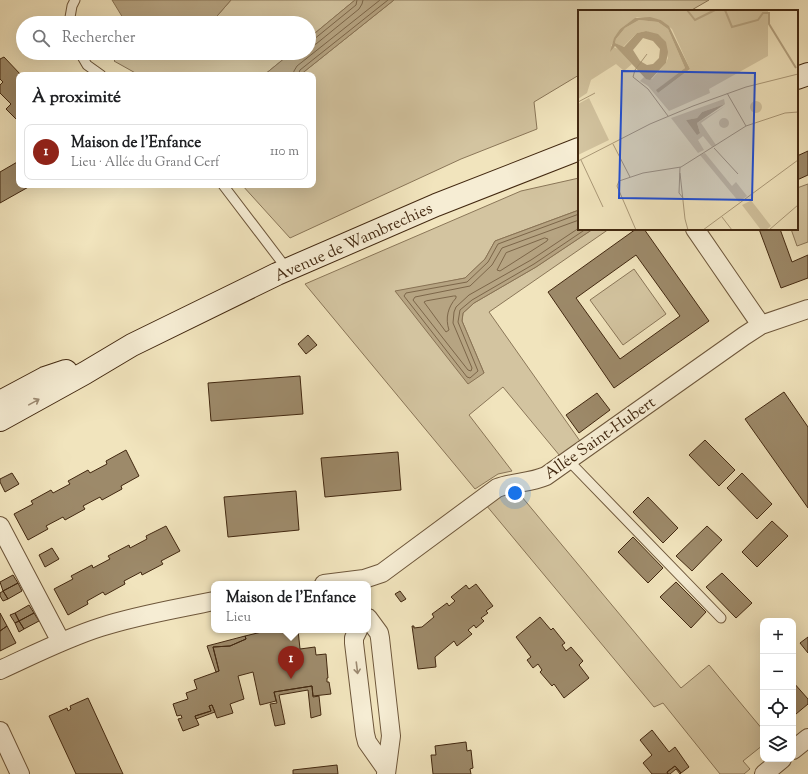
<!DOCTYPE html>
<html lang="fr">
<meta charset="utf-8">
<style>
body{margin:0;font-family:"Sorts Mill Goudy",serif;background:#f2f2f2;color:#202124}
.controls{position:absolute;right:12px;bottom:12px;display:grid;overflow:hidden;border-radius:8px;box-shadow:0 4px 16px #0002}
.controls button{width:36px;height:36px;display:grid;place-items:center;padding:0;border:0;border-bottom:1px solid #e0e0e0;background:#fff;color:#202124;font:20px sans-serif}
.you{position:absolute;left:515px;top:493px;width:14px;height:14px;margin:-10px;border:3px solid #fff;border-radius:50%;background:#1a73e8;box-shadow:0 0 0 6px #1a73e833}
.badge{display:grid;place-items:center;width:26px;height:26px;border-radius:50%;background:#8f2418;color:#fff;font-size:13px;font-weight:700}
.pin{position:absolute;translate:-50% -33px;filter:drop-shadow(0 1px 2px #0008)}
.pin::after{content:'';position:absolute;top:21px;width:14px;height:12px;background:inherit;clip-path:polygon(0 0,100% 0,50% 100%)}
.popup{position:absolute;left:211px;top:581px;width:160px;height:52px;box-sizing:border-box;display:grid;place-content:center;border-radius:8px;background:#fff;filter:drop-shadow(0 1px 3px #0005);font-size:13px;white-space:nowrap;color:#757577}
.popup b{font-size:15px;color:#202124}
.popup::after{content:'';position:absolute;left:50%;top:100%;margin-left:-8px;border:8px solid transparent;border-top-color:#fff}
.list{margin:0;padding:0;list-style:none}
h2{display:flex;justify-content:space-between;align-items:center;height:52px;margin:0;padding:0 16px;font-size:17px}
h2 small{font-size:13px;font-weight:400;color:#757577}
.list li{display:grid;grid-template-columns:26px 1fr auto;gap:12px;align-items:center;box-sizing:border-box;height:56px;margin:0 8px 8px;padding:0 8px;border:1px solid #e0e0e0;border-radius:8px}
.list b{display:block;font-size:15px;white-space:nowrap}
.list p{margin:0;font-size:13px;white-space:nowrap;color:#757577}
.list em{font-size:13px;font-style:normal;color:#757577}
.icon{flex:none;width:22px;height:22px;fill:none;stroke:currentColor;stroke-width:2;stroke-linecap:round;stroke-linejoin:round}
.map{position:relative;flex:none;width:808px;height:774px;overflow:hidden}
.search{position:absolute;background:#fff;box-shadow:0 4px 16px #0002;left:16px;top:16px;width:300px;height:44px;display:flex;align-items:center;gap:10px;box-sizing:border-box;padding:0 14px;border-radius:22px;color:#757577;font-size:15px}
.panel{position:absolute;background:#fff;box-shadow:0 4px 16px #0002;left:16px;top:72px;width:300px;height:116px;border-radius:8px}
.map>svg:first-child{display:block}
.green{fill:#d3c4a0;stroke:#8a7658}
.water{fill:#b6a482;stroke:#887254}
.lines{fill:none;stroke-linecap:round;stroke-linejoin:round}
.shore{stroke:#7c6649;stroke-width:1}
.building{fill:#9d8a6a;stroke:#422810;fill-rule:evenodd}
.lane-casing{stroke:#6e573b;stroke-width:11}
.street-casing{stroke:#6e573b;stroke-width:20}
.secondary-casing{stroke:#422810;stroke-width:24}
.lane{stroke:#f6edd4;stroke-width:9}
.street{stroke:#f6edd4;stroke-width:18}
.secondary{stroke:#f6edd4;stroke-width:22}
.oneway{stroke:#9c8a72}
.labels{text-anchor:middle;stroke-width:4;stroke-linejoin:round;paint-order:stroke}
.street-label{font-size:16px;fill:#422810;stroke:#f6edd4}
.inset-river{fill:none;stroke:#b6a482;stroke-width:2}
.inset-road{fill:none;stroke:#ab9978;stroke-width:1}
.view{fill:#1d4ed8;fill-opacity:0.15;stroke:#1d4ed8;stroke-width:2}
.inset-edge{fill:none;stroke:#422810;stroke-width:2}
</style>
<div class="map">
<svg width="808" height="774" viewBox="0 0 808 774">
<rect width="100%" height="100%" fill="#f1e4bd"/>
<filter id="stains"><feTurbulence type="fractalNoise" baseFrequency=".005" numOctaves="4"/><feColorMatrix values="0 0 0 0 .2 0 0 0 0 .09 0 0 0 0 .02 0 0 0 .5 -.17"/></filter>
<radialGradient id="worn" r=".72"><stop offset=".6" stop-color="#630" stop-opacity="0"/><stop offset="1" stop-color="#630" stop-opacity=".3"/></radialGradient>
<path class="green" d="M231,0H355L309,38V23H211Z
M394,0H709L690,11H579V75L534,102L537,129L461,159L290,238L242,185H313V75H300Z
M122,53H291L264,75H139L114,61Z
M579,178V210L495,241L485,259L465,278L396,292L484,373L462,321L463,313L474,303L536,267L593,229H609L489,312L580,441L560,456L503,387L469,415L512,471L498,474L475,489L305,284L521,191Z
M808,184V242L797,246L791,229H797V188Z
M634,269L666,314L623,345L590,300Z
M507,489L517,491L681,688L709,665L763,730V745L743,761L750,769L744,774H720L663,703L654,707L486,505Z"/>
<path class="water" d="M112,0H231L211,23H126Z
M355,0H394L300,75H264L291,53H309V38Z
M579,210V229H593L536,267L474,303L463,313L462,321L484,373L468,384L395,291L465,278L485,259L495,241Z"/>
<g class="lines">
<path class="shore" d="M309,41L313,40L356,5L357,0
M309,46L316,44L359,9L362,4L363,0
M293,75L294,71L297,66L380,0
M298,75L300,70L388,0
M579,214L498,244L488,262L467,282L406,293L404,296L467,377L470,378L478,371L458,322L460,310L472,300L534,264L586,229
M579,220L502,248L492,265L470,286L415,297L413,300L468,370L471,371L472,368L453,323L454,312L456,307L469,295L531,260L579,228
M545,238L548,239L547,241L500,271L497,270L506,253Z
M454,296H456V298C448,307 445,318 449,330L446,332L424,302L426,301Z"/>
</g>
<path class="building" d="M4,57L21,75H19V122L6,109L11,104L0,93V85L3,82L0,79V59Z
M808,151V175L797,180V156Z
M19,161V185H32L0,203V172Z
M636,229H644L709,321L614,388L548,292ZM636,255L680,316L620,359L576,298Z
M759,229H780L792,262L808,255V278L781,288Z
M308,335L317,345L306,354L298,344Z
M300,376L303,414L211,421L208,383Z
M784,392L808,427V508L745,419Z
M597,393L610,410L579,433L566,415Z
M705,440L735,470L719,486L689,455Z
M126,450L139,476L121,486L122,489L102,500L100,497L83,506L85,509L65,520L63,517L46,526L48,529L28,540L14,514L33,504L31,501L51,490L53,493L70,484L68,481L88,470L90,473L107,464L106,461Z
M398,452L401,490L325,497L321,458Z
M12,473L19,484L5,492L0,482V479Z
M742,473L772,504L757,519L727,488Z
M296,491L299,530L228,537L224,497Z
M648,497L678,528L663,543L633,512Z
M772,521L788,536L757,567L742,552Z
M166,526L180,551L161,561L163,564L142,575L141,572L124,581L125,584L105,595L103,592L87,601L88,604L68,615L54,589L73,579L71,576L92,565L93,568L110,559L108,556L129,545L130,548L147,539L146,536Z
M707,526L722,540L692,571L676,556Z
M633,537L663,568L648,583L618,552Z
M52,548L59,559L45,567L39,555Z
M722,573L752,603L736,618L706,587Z
M13,575L18,583L3,591L0,582Z
M676,582L706,612L691,628L660,597Z
M18,583L22,591L8,599L3,591Z
M476,584L493,606L486,611L488,613L481,618L484,621L476,628L474,625L468,630L472,634L457,646L454,641L435,657L436,667L418,669L412,626H414V628L422,627L434,617L432,614L447,603L449,606L455,601L451,597L466,585L469,589Z
M3,591L8,599L3,601L0,596V593Z
M400,591L406,599L401,602L395,594Z
M29,605L34,613L19,621L15,613Z
M0,613L7,626L0,631Z
M15,613L19,621L15,623L10,615Z
M34,613L39,621L24,629L19,621Z
M540,617L551,630L553,628L565,643L562,645L566,651L571,647L583,661L579,665L589,678L564,698L554,684L552,686L540,672L542,670L538,664L533,668L527,660L531,657L516,637Z
M19,621L24,629L19,632L15,623Z
M7,626L16,643L0,651V631Z
M270,630H298L300,649L315,647L316,655L326,654L328,678H327V682H329L331,694L313,696L312,686L274,692L276,701L260,705L253,672L238,676L244,699L230,704L233,713L217,718L212,705L209,706L211,711L195,716L199,725L183,731L178,719L182,718L181,715L177,716L173,704L188,699L186,693L197,689L194,680L219,671L213,647L230,646L246,639L245,636Z
M245,636L246,639L230,646L213,647L219,671L216,672L207,646Z
M808,637V653L800,643Z
M793,682L808,699V704L796,714L793,711Z
M312,686L313,697L319,696L321,715L311,718L308,690L279,695L285,724L275,726L270,704L277,703L274,692Z
M88,698L123,774H76L49,716L67,708L68,711L71,709L70,706Z
M212,705L215,712L196,719L195,716L211,711L209,706Z
M652,730L669,752L675,747L689,767L681,773L675,766L667,772L668,774H652L643,763L652,755L640,740Z
M466,742L467,751L471,750L473,768L470,769L471,774H433L431,755H436L435,746Z
M337,765L338,774H293V770Z
M675,766L681,773L680,774L676,769L670,774H668L667,772Z"/>
<g class="lines">
<defs>
<path id="lane" d="M69,23L72,6L75,0
M80,53L87,65L101,75
M223,185L287,269
M568,460L721,618"/>
<path id="street" d="M695,229L761,325
M0,526L61,642
M324,584L364,579L382,573L497,488C513,482 530,483 546,476L744,336L761,325L808,309
M368,618L379,633L380,638L391,736L386,774
M358,630L354,638V643L365,734L367,742L386,769
M0,670C33,655 66,638 101,627C138,615 176,609 214,601
M0,731L20,774
M793,750L808,738
M764,774L782,759"/>
<path id="secondary" d="M797,78L808,74
M0,402L45,378L66,371
M0,420L85,373L132,345L277,274L436,205L579,149"/>
</defs>
<use href="#lane" class="lane-casing"/>
<use href="#street" class="street-casing"/>
<use href="#secondary" class="secondary-casing"/>
<use href="#lane" class="lane"/>
<use href="#street" class="street"/>
<use href="#secondary" class="secondary"/>
</g>
<defs><path id="oneway-shaft" d="M-6 0H5M1.5-3L5.5 0L1.5 3" fill="none" stroke-width="1.6" stroke-linecap="round" stroke-linejoin="round"/></defs>
<g class="oneway">
<use href="#oneway-shaft" transform="translate(34 402) rotate(-29)"/>
<use href="#oneway-shaft" transform="translate(357 668) rotate(83)"/>
</g>
<g class="labels">
<g class="street-label">
<text transform="translate(353 241) rotate(-24)" y="6">Avenue de Wambrechies</text>
<text transform="translate(599 437) rotate(-35)" y="6">Allée Saint-Hubert</text>
</g>
</g>
<g transform="translate(578 10)">
<rect width="220" height="220" fill="#f1e4bd"/>
<path d="M0,0H190V46L131,79L132,83L91,101L70,76L62,71L66,67L74,69L88,53L90,48L84,28L68,21L59,23L45,37L37,33L38,29L47,18L61,10L80,12L90,19L107,58L79,80L80,83L112,59L94,19L83,10L59,7L42,19L33,36L40,39L54,54L46,61L38,54L13,70L9,83L0,89ZM11,88L31,130L0,145V94ZM146,89L147,94L124,102L119,108L108,110L122,123L119,113L147,96L123,113L138,135L134,137L125,126L120,130L126,140L120,143L93,108ZM172 97a6 6 0 1 1 12 0a6 6 0 1 1-12 0ZM141 113a5 5 0 1 1 10 0a5 5 0 1 1-10 0ZM127,143L154,176L158,172L169,186L161,192L122,145ZM172,189L193,216L188,220H183L164,195L172,191Z" fill="#d3c4a0"/>
<path d="M72,7L83,10L91,16L112,59L80,83L78,80L107,58L90,19L80,12L61,10L47,18L38,29L37,33L46,37L59,23L68,21L80,24L88,32L90,42L88,53L72,70L68,69L37,36L32,42L36,28L42,19L57,8ZM65,28L75,31L82,39L81,48L75,54L69,55L62,51L55,40ZM147,94L119,113L122,123L119,125L108,110L119,108L124,102Z" fill="#b6a482" fill-rule="evenodd"/>
<path class="inset-river" d="M109,0L117,10L137,0M147,0L154,17L180,10L185,3H191V14L218,58"/>
<path class="inset-road" d="M69,44L57,60L55,67L70,79L90,106M149,83L168,116M0,92L17,83M35,134L52,167M136,138L160,164M3,150L25,197M0,151L72,114L115,96L168,77L220,64M102,157L101,183L105,188M102,163L107,209L110,220M144,207L154,220M58,220L39,176L41,171L65,163L103,157L168,116L207,103L220,102M125,220L220,150M191,220L220,195"/>
<path class="view" d="M44,61L177,63L174,190L41,188Z"/>
<rect width="220" height="220" class="inset-edge"/>
</g>
<rect width="100%" height="100%" filter="url(#stains)"/>
<rect width="100%" height="100%" fill="url(#worn)"/>
</svg>
<div class="controls">
<button>+</button>
<button>−</button>
<button><svg class="icon" aria-label="locate" viewBox="0 0 24 24"><circle cx="12" cy="12" r="6"/><path d="M12 2v4M12 18v4M2 12h4M18 12h4"/></svg></button>
<button><svg class="icon" aria-label="layers" viewBox="0 0 24 24"><path d="M12 4l9 5-9 5-9-5zM3 14l9 5 9-5"/></svg></button>
</div>
<div class="you"></div>
<div class="pin badge" style="left:291px;top:679px">1</div>
<div class="popup"><b>Maison de l'Enfance</b>Lieu</div>
<div class="search"><svg class="icon" aria-label="search" viewBox="0 0 24 24"><circle cx="10" cy="10" r="6"/><path d="M15 15l6 6"/></svg>Rechercher</div>
<section class="panel">
<h2>À proximité<small></small></h2>
<ul class="list">
<li><span class="badge">1</span><div><b>Maison de l'Enfance</b><p>Lieu · Allée du Grand Cerf</p></div><em>110 m</em></li>
</ul>
</section>
</div>
